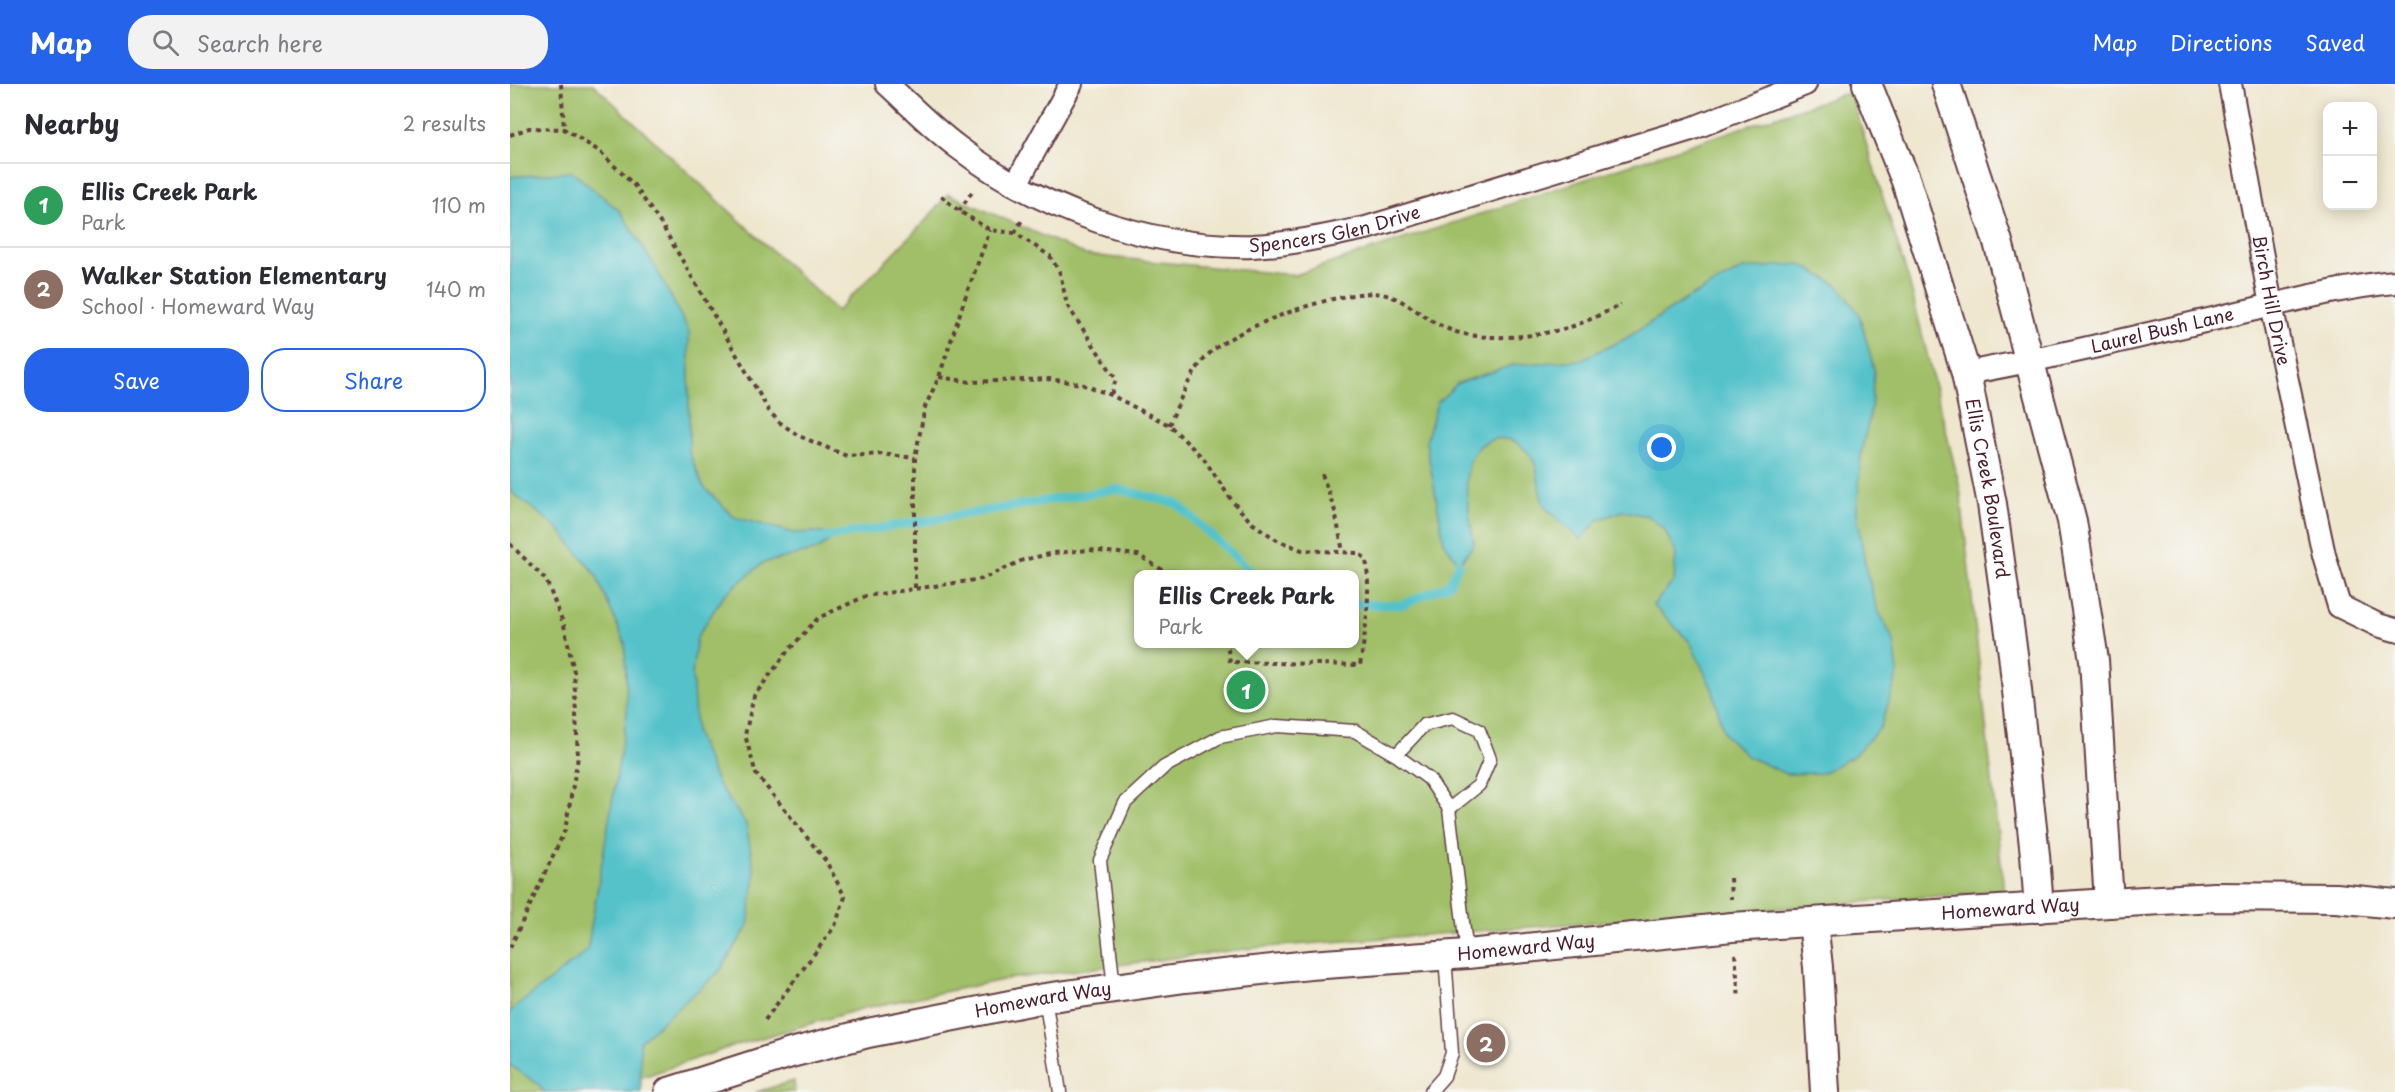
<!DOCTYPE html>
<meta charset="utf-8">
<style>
body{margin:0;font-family:"Playpen Sans",sans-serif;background:#f2f2f3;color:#2b2b33}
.controls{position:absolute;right:18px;top:18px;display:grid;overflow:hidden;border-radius:12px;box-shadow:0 3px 15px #0003}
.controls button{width:54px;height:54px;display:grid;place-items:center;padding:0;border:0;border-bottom:2px solid #e1e1e2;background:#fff;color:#2b2b33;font:30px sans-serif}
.you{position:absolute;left:1152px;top:364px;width:21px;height:21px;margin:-15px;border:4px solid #fff;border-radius:50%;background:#1a73e8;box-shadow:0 0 0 9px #1a73e833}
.badge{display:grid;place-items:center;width:39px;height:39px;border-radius:50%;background:#2563eb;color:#fff;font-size:20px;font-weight:700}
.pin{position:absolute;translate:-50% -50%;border:3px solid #fff;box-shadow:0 2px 6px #0006}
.popup{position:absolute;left:624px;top:486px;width:225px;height:78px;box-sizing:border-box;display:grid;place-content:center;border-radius:12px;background:#fff;filter:drop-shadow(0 2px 4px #0005);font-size:20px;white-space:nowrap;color:#7c7c81}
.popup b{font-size:22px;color:#2b2b33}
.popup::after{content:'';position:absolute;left:50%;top:100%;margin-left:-12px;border:12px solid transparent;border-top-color:#fff}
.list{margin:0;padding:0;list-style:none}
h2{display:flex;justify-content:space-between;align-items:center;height:78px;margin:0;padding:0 24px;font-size:26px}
h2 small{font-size:20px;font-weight:400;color:#7c7c81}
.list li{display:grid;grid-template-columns:39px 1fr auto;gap:18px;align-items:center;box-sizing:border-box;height:84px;padding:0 24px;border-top:2px solid #e1e1e2}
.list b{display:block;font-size:22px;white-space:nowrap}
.list p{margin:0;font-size:20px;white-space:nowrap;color:#7c7c81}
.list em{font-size:20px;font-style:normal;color:#7c7c81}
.actions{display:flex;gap:12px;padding:18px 24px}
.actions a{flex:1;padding:14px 0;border:2px solid #2563eb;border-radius:24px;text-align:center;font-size:21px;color:#2563eb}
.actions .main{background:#2563eb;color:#fff}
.icon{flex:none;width:33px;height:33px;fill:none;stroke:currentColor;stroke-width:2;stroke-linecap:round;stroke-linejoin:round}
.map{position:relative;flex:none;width:1885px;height:1008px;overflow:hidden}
header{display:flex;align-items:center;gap:36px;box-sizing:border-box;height:84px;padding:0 30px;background:#2563eb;color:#fff}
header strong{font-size:28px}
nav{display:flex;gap:33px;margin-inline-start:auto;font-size:21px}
.search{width:420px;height:54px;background:#f2f2f3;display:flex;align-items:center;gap:15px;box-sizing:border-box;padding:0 21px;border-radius:24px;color:#7c7c81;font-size:22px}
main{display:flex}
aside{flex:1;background:#fff}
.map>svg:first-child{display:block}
.green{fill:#a0bf67;stroke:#756f49;stroke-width:1.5;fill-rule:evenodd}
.water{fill:#54c2ca;stroke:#4f707a;stroke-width:1.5}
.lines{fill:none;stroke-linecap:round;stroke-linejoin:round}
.stream{stroke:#54c2ca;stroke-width:9}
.service-casing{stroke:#633d43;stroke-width:15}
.minor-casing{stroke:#633d43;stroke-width:26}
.tertiary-casing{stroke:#633d43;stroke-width:32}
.path{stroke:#633d43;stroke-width:4;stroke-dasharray:4.5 4.5;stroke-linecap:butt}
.service{stroke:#fff;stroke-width:12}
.minor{stroke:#fff;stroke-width:22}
.tertiary{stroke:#fff;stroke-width:28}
.labels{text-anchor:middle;stroke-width:4.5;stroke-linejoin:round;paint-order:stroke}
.street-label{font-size:18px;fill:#4a1f2b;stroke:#f6f6f2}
</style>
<header>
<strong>Map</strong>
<div class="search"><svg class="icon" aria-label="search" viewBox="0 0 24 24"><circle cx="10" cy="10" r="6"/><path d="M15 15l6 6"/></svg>Search here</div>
<nav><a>Map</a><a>Directions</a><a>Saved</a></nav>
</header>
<main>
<aside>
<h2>Nearby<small>2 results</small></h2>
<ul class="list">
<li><span class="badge" style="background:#2e9e5b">1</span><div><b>Ellis Creek Park</b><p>Park</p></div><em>110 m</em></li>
<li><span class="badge" style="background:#8d6e63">2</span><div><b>Walker Station Elementary</b><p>School · Homeward Way</p></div><em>140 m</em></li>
</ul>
<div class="actions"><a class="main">Save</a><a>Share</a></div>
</aside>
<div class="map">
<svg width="1885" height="1008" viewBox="0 0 1885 1008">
<rect width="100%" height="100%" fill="#f6f6f2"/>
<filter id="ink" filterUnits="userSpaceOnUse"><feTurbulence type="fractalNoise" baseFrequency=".0167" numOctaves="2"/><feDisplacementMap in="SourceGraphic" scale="12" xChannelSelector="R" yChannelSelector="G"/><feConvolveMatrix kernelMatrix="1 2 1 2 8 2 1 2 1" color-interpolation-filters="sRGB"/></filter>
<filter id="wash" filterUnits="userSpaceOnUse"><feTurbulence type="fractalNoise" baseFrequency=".008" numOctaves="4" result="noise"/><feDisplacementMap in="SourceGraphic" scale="24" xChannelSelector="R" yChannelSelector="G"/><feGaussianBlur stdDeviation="1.35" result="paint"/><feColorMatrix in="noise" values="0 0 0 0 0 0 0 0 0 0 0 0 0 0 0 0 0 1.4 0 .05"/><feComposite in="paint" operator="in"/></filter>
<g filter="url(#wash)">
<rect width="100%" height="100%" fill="#efe6ce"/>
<path class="green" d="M0,0H83L327,227L417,135L438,110L576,171L785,191L1340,8L1399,197L1450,404L1494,807L743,864L498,895L354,924L217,964L89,1008H0ZM628,490H844V560H628Z
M284,997L285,1008H246Z"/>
<path class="water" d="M62,88L110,127L146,184L179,248V368L193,402L224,433L284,449L305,448L327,451L307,466L253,479L214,511L187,553L182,590L186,650L208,700L236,740L245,791L238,842L210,887L130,957L131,1008H34L29,1001L0,981V929L2,926L77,867L117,629L115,560L86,491L48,444L0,407V93Z
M1290,180L1328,201L1349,230L1364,285L1361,326L1351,369L1347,428L1356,486L1367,524L1384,557L1388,589L1370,644L1342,673L1312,689L1276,690L1237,672L1214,650L1203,607L1180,558L1143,521L1164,497L1166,469L1154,445L1138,432L1113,427L1088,436L1071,456C1063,448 1039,429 1034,421C1024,400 1035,381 1011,362C1004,355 990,353 981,356C942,370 960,429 964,460L949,480L934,458L916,358L927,319L948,299L1003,281L1070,276L1117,254L1178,214L1233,185Z"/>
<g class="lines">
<path class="stream" d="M317,453L607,405L666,419L744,490
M844,520L892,521L939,500L949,480"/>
</g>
</g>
<g filter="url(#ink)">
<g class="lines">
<defs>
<path id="service" d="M886,671L914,641L943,634L969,646L980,675L969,701L939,725
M604,904L590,776L615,719L654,683L710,653L767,642L845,647L886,671L919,695L939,725L957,870
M535,914L550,1008
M920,1008L934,992L942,969L935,872"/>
<g id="minor">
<path id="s1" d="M377,0C401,22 423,45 449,64C529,125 642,165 743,162C781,160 818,152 856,144L1181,45L1295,0"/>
<path id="s2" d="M1720,0L1761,221L1814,471L1829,522L1868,541L1885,546"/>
<path d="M506,100L561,0"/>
<path id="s3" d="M1456,289C1546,273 1634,251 1724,230C1777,218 1831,203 1885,198"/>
</g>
<g id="tertiary">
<path id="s4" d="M1357,0L1396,97L1456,289L1482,420L1503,570L1525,771L1529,824"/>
<path d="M1436,0L1488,158L1562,437L1584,576L1599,819"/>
<path d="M1303,838L1308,883L1315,1008"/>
<path id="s5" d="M159,1008L281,969L358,949L535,914L675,894L800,881L957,870L1222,843L1599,819L1704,813L1826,814L1885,820"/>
</g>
</defs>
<use href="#service" class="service-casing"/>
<use href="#minor" class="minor-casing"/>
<use href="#tertiary" class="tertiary-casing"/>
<path class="path" d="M51,0L54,45
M0,51L19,44L54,45L89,67L124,101L153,143L259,327L269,338L289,352L337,372L371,370L405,374
M431,112L449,127L480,146L505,149L540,172L550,189L557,221L606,295L601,311
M449,127L464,105
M505,149L513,134
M429,293L461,298L540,295L571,300L601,311L659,341L694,375L722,417L742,439L767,456L792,466L848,469L856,475C861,510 856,546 850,581L720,578L717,560
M659,341C670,316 680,289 699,270C725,243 836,203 872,210C897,215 913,235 936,244C944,248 957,251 966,252C996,255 1028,252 1057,244C1075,239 1093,229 1111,221
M812,390L825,427L833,468
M0,460L36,496L54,541L64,588L68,673L55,746L0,864
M405,504V374L415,323L429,293L454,217L480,146
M1220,794L1221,815
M1225,870L1229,914
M255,936L325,842L335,813L316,777L246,690L235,651L244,612L277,568L308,534L356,512L472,495L513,476L544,469L579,466L628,471L659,490"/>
<use href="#service" class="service"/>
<use href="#minor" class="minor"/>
<use href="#tertiary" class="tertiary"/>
</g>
</g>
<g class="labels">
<g class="street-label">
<text dy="6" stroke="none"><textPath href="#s1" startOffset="495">Spencers Glen Drive</textPath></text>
<text dy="6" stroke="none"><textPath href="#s2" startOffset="220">Birch Hill Drive</textPath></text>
<text dy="6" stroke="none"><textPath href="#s3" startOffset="201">Laurel Bush Lane</textPath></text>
<text dy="6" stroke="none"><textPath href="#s4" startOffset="423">Ellis Creek Boulevard</textPath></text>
<text dy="6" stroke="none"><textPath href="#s5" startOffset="1358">Homeward Way</textPath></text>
<text dy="6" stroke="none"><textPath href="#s5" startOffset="872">Homeward Way</textPath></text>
<text dy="6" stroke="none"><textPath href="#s5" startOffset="386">Homeward Way</textPath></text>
</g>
</g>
</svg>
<div class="controls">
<button>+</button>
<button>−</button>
</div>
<div class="you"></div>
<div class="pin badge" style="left:736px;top:606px;background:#2e9e5b">1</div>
<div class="popup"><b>Ellis Creek Park</b>Park</div>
<div class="pin badge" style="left:976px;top:959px;background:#8d6e63">2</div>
</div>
</main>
